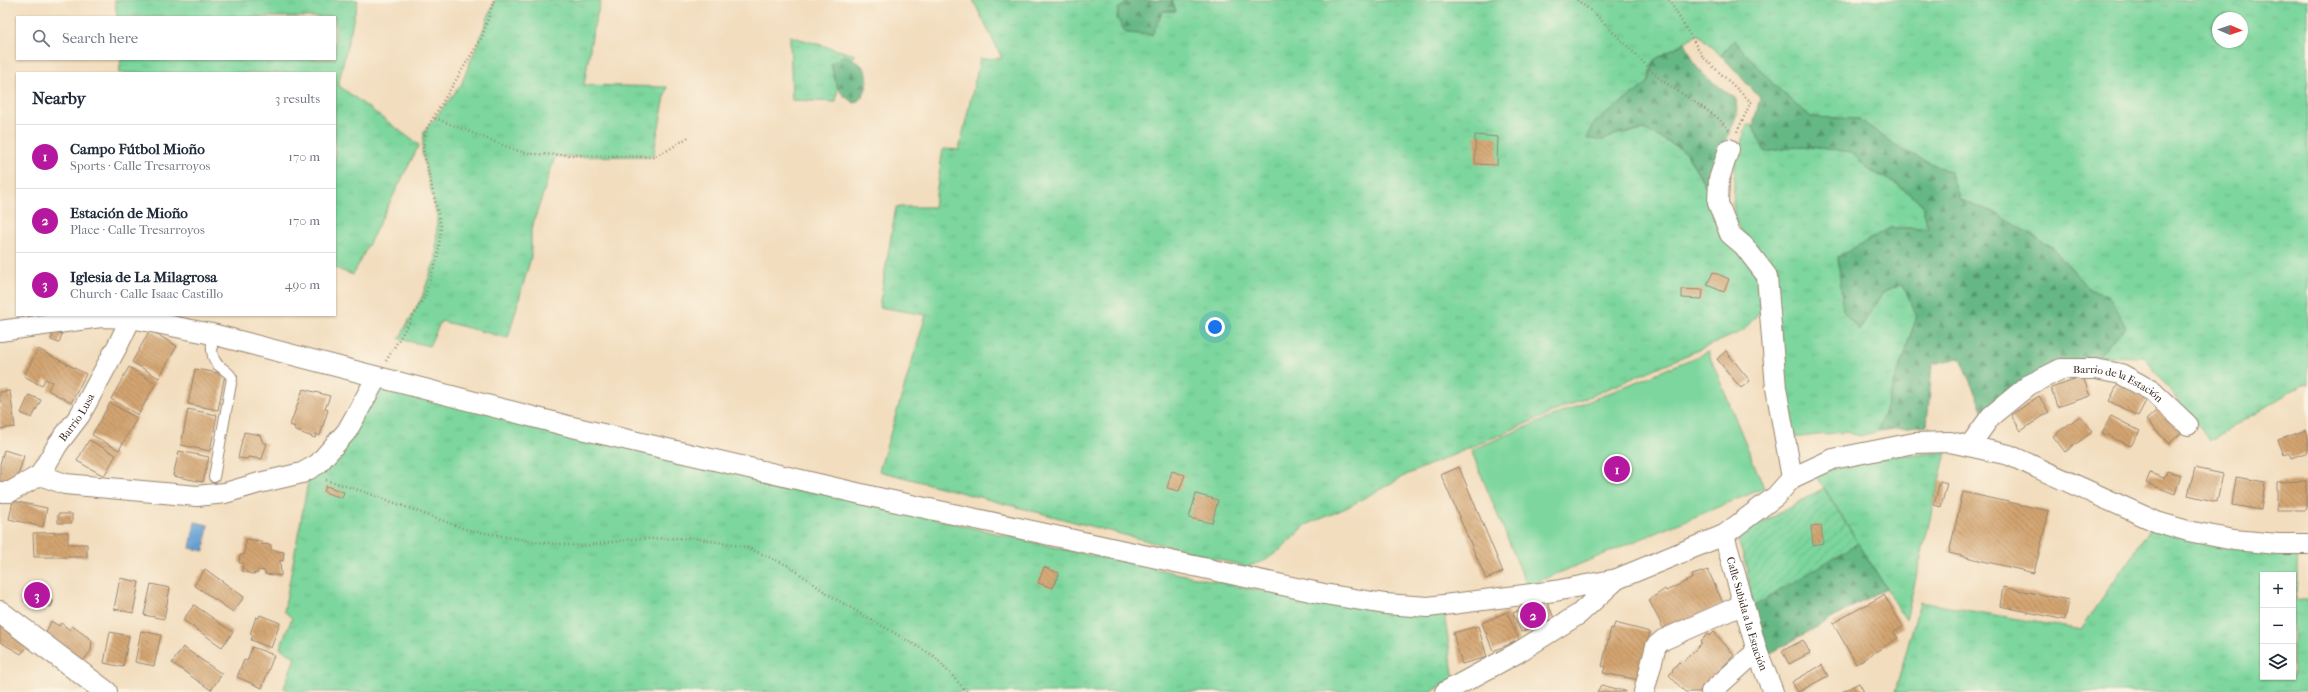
<!DOCTYPE html>
<meta charset="utf-8">
<style>
body{margin:0;font-family:"IM FELL French Canon",serif;background:#f6f6f7;color:#1f2937}
.controls{position:absolute;right:12px;bottom:12px;display:grid;overflow:hidden;border-radius:0px;box-shadow:0 1px 3px #0004}
.controls button{width:36px;height:36px;display:grid;place-items:center;padding:0;border:0;border-bottom:1px solid #e0e1e3;background:#fff;color:#1f2937;font:20px sans-serif}
.compass{position:absolute;left:2212px;top:12px;width:36px;height:36px;border-radius:50%;background:#fff;box-shadow:0 1px 3px #0004;rotate:92deg}
.you{position:absolute;left:1215px;top:327px;width:14px;height:14px;margin:-10px;border:3px solid #fff;border-radius:50%;background:#1a73e8;box-shadow:0 0 0 6px #1a73e833}
.badge{display:grid;place-items:center;width:26px;height:26px;border-radius:50%;background:#b5179e;color:#fff;font-size:13px;font-weight:700}
.pin{position:absolute;translate:-50% -50%;border:2px solid #fff;box-shadow:0 1px 4px #0006}
.list{margin:0;padding:0;list-style:none}
h2{display:flex;justify-content:space-between;align-items:center;height:52px;margin:0;padding:0 16px;font-size:17px}
h2 small{font-size:13px;font-weight:400;color:#747a83}
.list li{display:grid;grid-template-columns:26px 1fr auto;gap:12px;align-items:center;box-sizing:border-box;height:64px;padding:0 16px;border-top:1px solid #e0e1e3}
.list b{display:block;font-size:15px;white-space:nowrap}
.list p{margin:0;font-size:13px;white-space:nowrap;color:#747a83}
.list em{font-size:13px;font-style:normal;color:#747a83}
.icon{flex:none;width:22px;height:22px;fill:none;stroke:currentColor;stroke-width:2;stroke-linecap:round;stroke-linejoin:round}
.map{position:relative;flex:none;width:2308px;height:692px;overflow:hidden}
.search{position:absolute;background:#fff;box-shadow:0 1px 3px #0004;left:16px;top:16px;width:320px;height:44px;display:flex;align-items:center;gap:10px;box-sizing:border-box;padding:0 14px;border-radius:0px;color:#747a83;font-size:15px}
.panel{position:absolute;background:#fff;box-shadow:0 1px 3px #0004;left:16px;top:72px;width:320px;height:244px;border-radius:0px}
.map>svg:first-child{display:block}
.grass{fill:url(#grass-tufts);stroke:#5c805e;fill-rule:evenodd}
.forest{fill:url(#forest-firs);stroke:#507051}
.park{fill:#7cd69d;stroke:#5c805e}
.garden{fill:url(#garden-furrows);stroke:#5c805e}
.water{fill:#649fd4;stroke:#506479}
.building{fill:url(#building-back-hatch)}
.lines{fill:none;stroke-linecap:round;stroke-linejoin:round}
.service-casing{stroke:#96846e;stroke-width:12}
.minor-casing{stroke:#96846e;stroke-width:22}
.tertiary-casing{stroke:#96846e;stroke-width:24}
.path{stroke:#96846e;stroke-width:2.5;stroke-dasharray:1 3;stroke-linecap:butt}
.service{stroke:#fff;stroke-width:10}
.minor{stroke:#fff;stroke-width:20}
.tertiary{stroke:#fff;stroke-width:22}
.labels{text-anchor:middle;stroke-width:3;stroke-linejoin:round;paint-order:stroke}
.street-label{font-size:11px;fill:#3b2a1e;stroke:#fcf5e5}
</style>
<div class="map">
<svg width="2308" height="692" viewBox="0 0 2308 692">
<defs>
<pattern id="grass-tufts" width="24" height="20" patternUnits="userSpaceOnUse"><rect width="24" height="20" fill="#7cd69d"/><path d="M3 7l-1-3M5 7V3M7 7l1-3M15 17l-1-3M17 17v-4M19 17l1-3" fill="none" stroke="#6cb887"/></pattern>
<pattern id="forest-firs" width="22" height="20" patternUnits="userSpaceOnUse"><rect width="22" height="20" fill="#65b784"/><path d="M5 1l3.5 6h-7zM16 11l3.5 6h-7z" fill="#54956b"/></pattern>
<pattern id="garden-furrows" width="10" height="10" patternUnits="userSpaceOnUse"><rect width="10" height="10" fill="#7cd69d"/><path d="M-1 1l2-2M0 10L10 0M9 11l2-2" fill="none" stroke="#6cb887"/></pattern>
<pattern id="building-back-hatch" width="6" height="6" patternUnits="userSpaceOnUse"><rect width="6" height="6" fill="#d3a471"/><path d="M-1 5l2 2M0 0l6 6M5-1l2 2" fill="none" stroke="#ac865c"/></pattern>
</defs>
<rect width="100%" height="100%" fill="#fcf5e5"/>
<filter id="ink" filterUnits="userSpaceOnUse"><feTurbulence type="fractalNoise" baseFrequency=".025" numOctaves="2"/><feDisplacementMap in="SourceGraphic" scale="8" xChannelSelector="R" yChannelSelector="G"/><feConvolveMatrix kernelMatrix="1 2 1 2 8 2 1 2 1" color-interpolation-filters="sRGB"/></filter>
<filter id="wash" filterUnits="userSpaceOnUse"><feTurbulence type="fractalNoise" baseFrequency=".012" numOctaves="4" result="noise"/><feDisplacementMap in="SourceGraphic" scale="16" xChannelSelector="R" yChannelSelector="G"/><feGaussianBlur stdDeviation="0.9" result="paint"/><feColorMatrix in="noise" values="0 0 0 0 0 0 0 0 0 0 0 0 0 0 0 0 0 1.4 0 .05"/><feComposite in="paint" operator="in"/></filter>
<g filter="url(#wash)">
<rect width="100%" height="100%" fill="#f2ddbe"/>
<path class="grass" d="M115,0H358L338,85L419,145L353,275L335,268V73H119L121,59H335V17H117Z
M495,0H601L593,30L584,85L667,87L653,156L555,157L531,230V257L508,338L441,321L429,346L399,339L422,297L436,258L437,217L422,152L424,132L461,85Z
M973,0H1126L1125,5L1163,11H1176L1172,0H2308V385L2303,384L2210,441L2144,357L2098,356L2126,327L2090,291L2054,249L1996,213L1960,200L1950,172L1902,150L1859,119L1811,117L1774,85L1734,41L1721,55L1698,34L1654,60L1648,83L1595,123L1602,140L1620,133L1646,130L1686,152L1762,285V309L1743,331L1406,475L1346,508L1306,525L1281,549L1266,560L1247,567L879,471L926,315L879,307L896,207H934L943,149L959,150L980,59L1002,58ZM2218,18H2242V42H2218Z
M790,36L855,55L839,74L836,102L792,100Z
M1747,124L1753,126L1765,152L1802,146L1852,152L1869,170L1897,184L1922,204L1928,228H1890L1860,329L1882,293L1903,283L1917,316L1878,431L1861,436L1845,432L1791,438L1779,328L1748,241L1736,223L1733,205L1735,162Z
M377,386L1075,552L1276,594L1444,612L1454,680L1430,692H291L284,688L295,657L280,648L292,618L284,611L308,482L323,467Z
M1946,452L1906,620L1815,473L1893,456Z
M2153,525L2298,550L2296,600H2308V692H1895L1920,602L2081,630ZM2263,575H2293V677H2263Z"/>
<path class="forest" d="M1126,0H1172L1176,11H1163L1152,35L1126,33L1117,18L1118,9L1124,5Z
M1734,40L1774,85L1811,117L1859,119L1902,150L1950,172L1960,200L1996,213L2054,249L2090,291L2108,295L2126,327L2098,356L2040,372L1984,414L1960,358L1932,364L1927,425L1878,431L1917,316L1903,284L1882,293L1859,330L1843,311L1838,257L1890,228H1928L1922,204L1897,184L1869,170L1851,152L1802,146L1765,152L1753,126L1760,98L1721,55Z
M1685,42L1696,66L1706,77L1736,99L1737,114L1716,165L1709,191L1686,152L1646,130L1620,133L1602,140L1587,139L1594,123L1648,83L1654,60Z
M844,55C859,61 872,70 866,88C863,96 861,99 855,103C836,93 836,84 831,64Z
M1858,543L1886,588L1769,654L1753,607Z"/>
<path class="park" d="M1708,352L1764,488L1527,586L1471,450Z"/>
<path class="garden" d="M1824,488L1858,543L1753,607L1746,565L1737,537Z"/>
<path class="water" d="M195,522L208,525L204,551L190,548Z"/>
<g id="blocks">
<path class="building" d="M1475,135L1498,137L1497,165L1475,164Z
M1713,272L1729,279L1724,292L1707,285Z
M1682,289L1703,290L1702,299L1682,298Z
M150,330L177,346L159,378L132,362Z
M54,331L62,334L59,343L51,340Z
M38,349L86,374L71,403L48,390L52,382L45,379L42,386L24,376Z
M1726,351L1750,381L1741,388L1717,359Z
M129,367L156,383L138,415L111,399Z
M195,369L225,374L218,410L188,404Z
M2083,377L2090,396L2057,407L2051,388Z
M2118,384L2147,399L2138,416L2109,401Z
M303,389L330,396L325,409L328,410L320,436L316,434L315,438L294,430L295,427L290,425Z
M10,391L15,427L0,429V392Z
M29,395L41,400L32,418L21,413Z
M2039,396L2049,412L2021,431L2011,415Z
M110,403L137,418L119,450L92,435Z
M2160,407L2183,431L2169,444L2146,420Z
M188,409L217,415L210,451L181,445Z
M2080,416L2092,432L2065,452L2053,436Z
M2111,416L2140,431L2131,446L2102,433Z
M2306,430L2308,437V452L2291,458L2289,453L2284,455L2278,440Z
M244,432L260,435L263,443H267L262,459L248,457L247,459L238,458Z
M89,440L116,455L104,476L77,461Z
M4,450L24,456L15,486L0,483V464Z
M179,451L209,457L203,482L173,476Z
M1459,467L1503,572L1486,579L1441,475Z
M2195,468L2223,474L2217,502L2188,495Z
M1172,471L1185,475L1179,491L1167,488Z
M2167,471L2181,475L2175,494L2146,483L2150,473L2164,478Z
M2236,477L2265,482L2261,510L2232,505Z
M1940,481L1947,483L1941,507L1934,505Z
M2306,481V510H2277V482Z
M326,486L344,492L342,498L324,492Z
M1963,492L2049,511L2034,573L1949,553Z
M1196,494L1218,500L1212,523L1189,518Z
M13,501L47,508L43,527L9,519Z
M58,514H72V523H58Z
M1821,525L1823,543L1813,545L1811,526Z
M68,532V544H87V557H34L33,533Z
M246,539L261,541V544L271,545V550L284,552L283,561L280,560L281,576L265,574V571L258,570V573L252,574L242,571L243,563H239L240,555H244Z
M1044,567L1059,573L1053,588L1038,583Z
M205,569L244,597L233,612L194,585Z
M1708,570L1723,603L1665,632L1649,600L1665,589L1666,591L1693,578L1692,575Z
M120,578L139,582L133,613L114,609Z
M151,584L170,588L164,619L144,615Z
M28,586L49,591L48,600L53,601L51,607L24,601Z
M2003,587L2069,600L2065,620L2000,606Z
M1884,595L1903,627L1894,632L1898,638L1856,664L1833,623Z
M1545,597L1554,618L1521,632L1513,613L1520,610L1519,608Z
M194,605L233,632L222,647L183,620Z
M1507,612L1519,640L1493,651L1482,623Z
M260,615L280,623L271,648L251,640L253,635L250,634L256,617L259,618Z
M51,621L59,626L61,623L70,630L72,626L92,640L91,651L83,661L45,635Z
M0,622L29,645L21,654L0,642Z
M1615,623L1650,632L1639,680L1603,673L1605,667L1602,666L1611,628L1613,629Z
M1478,626L1487,657L1462,664L1453,633Z
M141,631L161,635L154,666L135,662Z
M110,632L129,636L123,667L104,663Z
M1714,632L1734,655L1699,692H1685L1669,675L1673,671L1672,670L1679,662L1681,664L1702,643L1700,642L1708,634L1710,636Z
M1803,640L1810,653L1789,664L1782,651Z
M183,647L222,674L211,690L172,663Z
M252,647L274,655L262,688L237,677L244,660L247,661Z
M1822,665L1828,676L1798,692L1792,682Z
M1859,683L1864,692H1842Z
M1601,685L1625,691V692H1597Z"/>
</g>
</g>
<g filter="url(#ink)">
<use href="#blocks" fill-opacity="0" stroke="#96846e" stroke-width="1"/>
<g class="lines">
<defs>
<path id="service" d="M212,334C212,344 210,357 218,365C224,370 228,371 232,378L214,477"/>
<g id="minor">
<path d="M1729,149L1719,179L1718,203L1730,234L1744,246L1767,276L1776,388L1792,478"/>
<path d="M0,331L101,317L131,318L212,334L568,426L874,497L1324,594L1385,604L1428,607L1555,591L1617,579L1724,535L1776,496L1792,478L1833,459L1914,443L1950,442L2009,455L2157,522L2188,531L2234,540L2278,544H2308"/>
<path id="s1" d="M1970,445L1991,416L2029,385L2061,369H2095L2121,374L2152,391L2188,425"/>
<path d="M40,475L65,484L197,496L225,493L259,483L302,473L318,464L347,431L377,377"/>
<path id="s2" d="M0,492H10L40,475L58,444L80,415L119,343L131,318"/>
<path id="s3" d="M1724,535L1757,651L1773,692"/>
<path d="M1445,692L1517,653L1579,614L1617,579"/>
<path d="M1644,692L1656,646L1663,640L1744,604"/>
<path d="M1711,692L1757,651"/>
</g>
<path id="tertiary" d="M0,612L106,692"/>
</defs>
<use href="#service" class="service-casing"/>
<use href="#minor" class="minor-casing"/>
<use href="#tertiary" class="tertiary-casing"/>
<path class="path" d="M1577,0L1595,14L1660,79L1717,117L1731,132
M1669,0L1703,57L1751,102L1736,134
M435,118L515,150L531,154L653,157L668,150L690,136
M386,361L424,298L438,256L441,226L423,149L427,128L482,37L494,0
M326,480L365,492L468,530L536,542L582,546L633,539L694,538L746,547L789,566L829,595L934,656L967,692"/>
<use href="#service" class="service"/>
<use href="#minor" class="minor"/>
<use href="#tertiary" class="tertiary"/>
</g>
</g>
<g class="labels">
<g class="street-label">
<text dy="4" stroke="none"><textPath href="#s1" startOffset="181">Barrio de la Estación</textPath></text>
<text dy="4" stroke="none"><textPath href="#s2" startOffset="113">Barrio Lusa</textPath></text>
<text dy="4" stroke="none"><textPath href="#s3" startOffset="82">Calle Subida a la Estación</textPath></text>
</g>
</g>
</svg>
<div class="controls">
<button>+</button>
<button>−</button>
<button><svg class="icon" aria-label="layers" viewBox="0 0 24 24"><path d="M12 4l9 5-9 5-9-5zM3 14l9 5 9-5"/></svg></button>
</div>
<svg class="compass" viewBox="-18 -18 36 36"><path d="M0-13l5 13h-10z" fill="#e53935"/><path d="M0 13l5-13h-10z" fill="#747a83"/></svg>
<div class="you"></div>
<div class="pin badge" style="left:1617px;top:469px">1</div>
<div class="pin badge" style="left:1533px;top:615px">2</div>
<div class="pin badge" style="left:37px;top:595px">3</div>
<div class="search"><svg class="icon" aria-label="search" viewBox="0 0 24 24"><circle cx="10" cy="10" r="6"/><path d="M15 15l6 6"/></svg>Search here</div>
<section class="panel">
<h2>Nearby<small>3 results</small></h2>
<ul class="list">
<li><span class="badge">1</span><div><b>Campo Fútbol Mioño</b><p>Sports · Calle Tresarroyos</p></div><em>170 m</em></li>
<li><span class="badge">2</span><div><b>Estación de Mioño</b><p>Place · Calle Tresarroyos</p></div><em>170 m</em></li>
<li><span class="badge">3</span><div><b>Iglesia de La Milagrosa</b><p>Church · Calle Isaac Castillo</p></div><em>490 m</em></li>
</ul>
</section>
</div>
